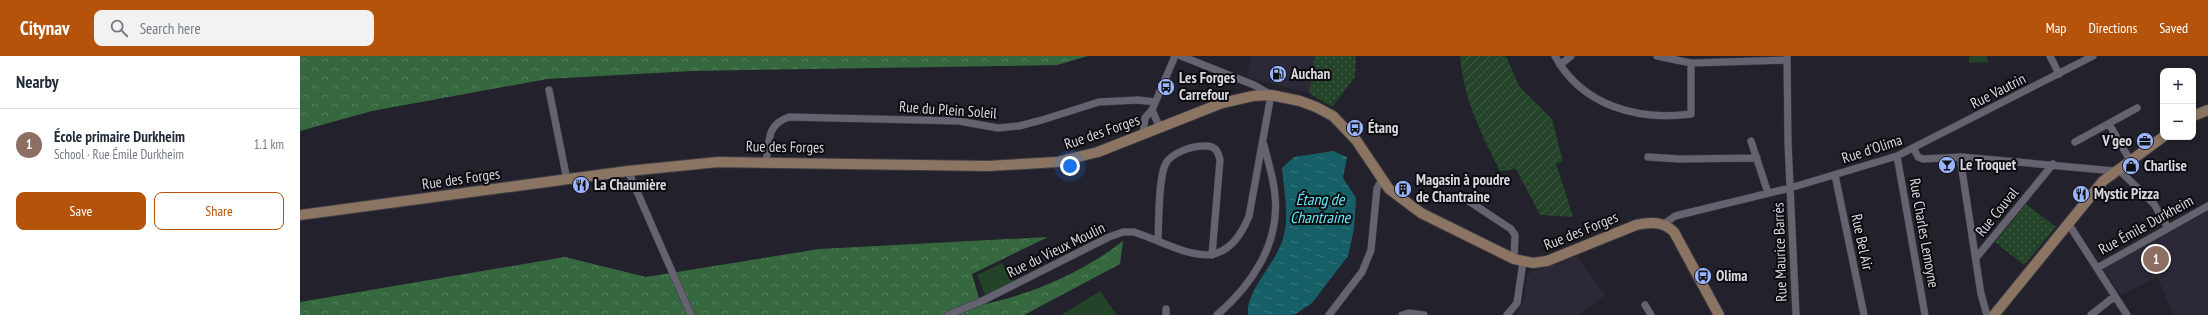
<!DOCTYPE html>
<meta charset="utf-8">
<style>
body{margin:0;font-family:"PT Sans Narrow",sans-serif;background:#f2f2f3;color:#1f2937}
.controls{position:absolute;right:12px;top:12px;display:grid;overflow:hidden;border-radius:8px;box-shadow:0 2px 6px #0003}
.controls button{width:36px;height:36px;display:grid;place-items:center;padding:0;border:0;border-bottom:1px solid #e0e1e3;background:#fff;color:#1f2937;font:20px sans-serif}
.you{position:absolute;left:770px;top:110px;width:14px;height:14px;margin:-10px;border:3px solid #fff;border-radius:50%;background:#1a73e8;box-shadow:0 0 0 6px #1a73e833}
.badge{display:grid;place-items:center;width:26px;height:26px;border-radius:50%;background:#b45309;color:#fff;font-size:13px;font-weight:700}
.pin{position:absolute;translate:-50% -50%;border:2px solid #fff;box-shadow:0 1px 4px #0006}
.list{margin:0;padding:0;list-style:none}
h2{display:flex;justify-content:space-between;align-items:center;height:52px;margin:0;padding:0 16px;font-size:17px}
h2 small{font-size:13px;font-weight:400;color:#747a83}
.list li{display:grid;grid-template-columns:26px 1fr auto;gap:12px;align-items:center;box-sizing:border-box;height:72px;padding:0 16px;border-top:1px solid #e0e1e3}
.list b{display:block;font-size:15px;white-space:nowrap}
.list p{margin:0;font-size:13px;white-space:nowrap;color:#747a83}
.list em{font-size:13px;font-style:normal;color:#747a83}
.actions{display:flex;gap:8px;padding:12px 16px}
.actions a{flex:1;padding:9px 0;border:1px solid #b45309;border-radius:8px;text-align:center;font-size:14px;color:#b45309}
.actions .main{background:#b45309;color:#fff}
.icon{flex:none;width:22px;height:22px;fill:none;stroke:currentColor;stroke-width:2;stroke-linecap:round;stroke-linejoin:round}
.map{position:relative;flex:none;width:1908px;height:259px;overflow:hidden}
header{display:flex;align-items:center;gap:24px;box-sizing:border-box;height:56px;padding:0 20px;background:#b45309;color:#fff}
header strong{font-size:19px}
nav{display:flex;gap:22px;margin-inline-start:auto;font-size:14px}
.search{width:280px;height:36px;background:#f2f2f3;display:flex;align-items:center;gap:10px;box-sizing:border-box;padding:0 14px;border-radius:8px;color:#747a83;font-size:15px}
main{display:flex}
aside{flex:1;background:#fff}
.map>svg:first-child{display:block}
.built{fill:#2c2838}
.grass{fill:#234428}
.forest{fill:url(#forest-crowns)}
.park{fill:url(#park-dots)}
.garden{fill:url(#garden-furrows)}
.water{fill:url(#water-ripples)}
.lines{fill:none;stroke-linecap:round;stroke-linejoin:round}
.minor-casing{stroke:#3d3b44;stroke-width:8}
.secondary-casing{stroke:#3d3b44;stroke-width:12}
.minor{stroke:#65636f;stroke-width:7}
.secondary{stroke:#8b7562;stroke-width:10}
.labels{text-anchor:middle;stroke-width:4;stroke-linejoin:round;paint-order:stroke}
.poi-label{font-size:15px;font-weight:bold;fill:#d9d8df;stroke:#0c0b10;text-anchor:start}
.street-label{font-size:15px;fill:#d9d8df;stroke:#0c0b10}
.water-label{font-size:16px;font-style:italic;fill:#66e9f7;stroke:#0c0b10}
</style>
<header>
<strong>Citynav</strong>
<div class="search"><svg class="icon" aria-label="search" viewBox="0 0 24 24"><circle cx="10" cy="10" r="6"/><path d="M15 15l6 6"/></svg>Search here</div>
<nav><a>Map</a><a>Directions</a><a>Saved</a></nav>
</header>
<main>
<aside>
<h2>Nearby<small></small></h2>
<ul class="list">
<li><span class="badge" style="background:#8d6e63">1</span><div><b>École primaire Durkheim</b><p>School · Rue Émile Durkheim</p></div><em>1.1 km</em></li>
</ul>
<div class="actions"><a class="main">Save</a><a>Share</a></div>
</aside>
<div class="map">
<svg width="1908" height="259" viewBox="0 0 1908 259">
<defs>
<pattern id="forest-crowns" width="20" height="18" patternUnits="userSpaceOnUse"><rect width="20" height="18" fill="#36683f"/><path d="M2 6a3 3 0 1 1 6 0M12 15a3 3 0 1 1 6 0" fill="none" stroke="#527d5a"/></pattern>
<pattern id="park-dots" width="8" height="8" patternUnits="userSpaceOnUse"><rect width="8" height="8" fill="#234428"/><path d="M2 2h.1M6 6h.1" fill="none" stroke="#425e47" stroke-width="1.8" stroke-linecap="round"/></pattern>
<pattern id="garden-furrows" width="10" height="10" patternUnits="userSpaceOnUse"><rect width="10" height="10" fill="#234428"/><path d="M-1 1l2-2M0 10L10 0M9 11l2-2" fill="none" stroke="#425e47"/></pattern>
<pattern id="water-ripples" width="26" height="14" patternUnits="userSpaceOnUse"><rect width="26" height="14" fill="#175f67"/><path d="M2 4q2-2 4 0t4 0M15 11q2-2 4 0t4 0" fill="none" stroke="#38757c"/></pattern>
</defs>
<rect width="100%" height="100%" fill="#23212b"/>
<path class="built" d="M951,0H1015L1009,37L947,21Z
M1908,155V259H1874L1857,221L1821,239L1804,214L1805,211Z
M1277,200L1305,239L1279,259H1216L1224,245L1227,220L1231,215L1248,211Z"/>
<path class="grass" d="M1669,0H1687L1688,6L1669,7Z
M702,207L713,225L685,239L677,219Z
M800,235L817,259H761Z"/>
<path class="forest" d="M0,0H788L757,9L392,15L247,23L72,55L0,75Z
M748,181L672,218L681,249C732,238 782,217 823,185L820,208L724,259H0V246L265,201L346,221L519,193Z"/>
<path class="park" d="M1015,0H1056L1055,21L1032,51L1009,37Z
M1726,148L1756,171L1724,209L1695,186Z"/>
<path class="garden" d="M1160,0H1206L1219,30L1252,63L1263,106L1256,107L1273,161L1240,159L1216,113L1200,115C1181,77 1164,44 1160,0Z"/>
<path class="water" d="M1033,95L1047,101L1043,122L1056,142L1054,173L1048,200L1012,247L994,259H948C945,235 978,206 984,179C989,158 984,134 982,112L994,101Z"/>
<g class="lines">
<defs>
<path id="minor" d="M1255,0C1282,50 1338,65 1391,58V7
M1357,0L1391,7L1487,4
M1487,0L1488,87L1496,259
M1750,0L1759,18
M1260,9L1271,0
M249,34L267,124
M852,54L860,72
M1809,68L1830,104
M843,79L845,62L852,54L875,0
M1451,85L1468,137
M1775,86L1837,52
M1614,93L1618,101L1623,103L1662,101L1815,115
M1597,100L1625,259
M1348,101L1380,103L1457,102
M1660,101L1681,238L1687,259
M466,106C470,84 466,69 489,61L659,65L698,72L719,70L742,64L799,46L838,44L855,46
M1818,113L1854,148L1868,172
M328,115L391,259
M1535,119L1564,259
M1164,142L1211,173L1215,179L1214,203
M1768,167L1827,259
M1364,168L1375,160L1490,132L1597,100L1793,0
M858,184C859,167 858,121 866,107C873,96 892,90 904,90C915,89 918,95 920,104L912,199
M1676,202L1753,108
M1797,212L1908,150
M1345,249L1351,259
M648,259L682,245L809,181L823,176H834C882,192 923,225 949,160L971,39L954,29L881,0
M866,259V253
M917,259C952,229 980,187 975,140C974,123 968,106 964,89
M1029,259L1062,216L1071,194L1077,132L1082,124
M1102,259L1109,257L1124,259
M1207,259L1217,247L1223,206
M1791,259L1815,240"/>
<path id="secondary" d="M1893,60L1908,54
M0,159L328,115L418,106L688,110L757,106L798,96L922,47L953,40L971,39L1000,45L1016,51L1033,60L1056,84L1089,133L1121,157L1214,203L1233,207L1247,205L1336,169C1351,166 1363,165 1374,176L1419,259
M1694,259L1803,125L1863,81"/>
</defs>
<use href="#minor" class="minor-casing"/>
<use href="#secondary" class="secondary-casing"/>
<use href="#minor" class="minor"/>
<use href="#secondary" class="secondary"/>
</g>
<defs>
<symbol id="fuel-disc" viewBox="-11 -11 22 22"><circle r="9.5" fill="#99b5fd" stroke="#0c0b10"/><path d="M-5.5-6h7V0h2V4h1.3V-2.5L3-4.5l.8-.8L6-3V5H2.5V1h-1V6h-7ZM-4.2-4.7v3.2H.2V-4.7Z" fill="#111"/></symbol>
<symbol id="bus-disc" viewBox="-11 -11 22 22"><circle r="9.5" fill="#99b5fd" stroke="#0c0b10"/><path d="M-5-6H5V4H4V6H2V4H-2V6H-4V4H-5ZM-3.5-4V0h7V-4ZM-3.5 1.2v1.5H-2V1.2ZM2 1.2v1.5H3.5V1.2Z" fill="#111"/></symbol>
<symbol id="office-disc" viewBox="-11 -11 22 22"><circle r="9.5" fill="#99b5fd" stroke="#0c0b10"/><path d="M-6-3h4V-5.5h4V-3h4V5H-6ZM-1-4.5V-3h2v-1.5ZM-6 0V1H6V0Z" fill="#111"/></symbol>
<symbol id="bar-disc" viewBox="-11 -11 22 22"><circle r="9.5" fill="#99b5fd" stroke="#0c0b10"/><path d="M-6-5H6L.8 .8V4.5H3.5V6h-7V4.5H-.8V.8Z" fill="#111"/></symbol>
<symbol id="shop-disc" viewBox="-11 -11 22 22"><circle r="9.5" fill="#99b5fd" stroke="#0c0b10"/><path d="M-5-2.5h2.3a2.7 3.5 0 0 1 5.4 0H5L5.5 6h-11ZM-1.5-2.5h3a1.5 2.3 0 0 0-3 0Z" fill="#111"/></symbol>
<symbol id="restaurant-disc" viewBox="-11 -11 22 22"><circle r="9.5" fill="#99b5fd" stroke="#0c0b10"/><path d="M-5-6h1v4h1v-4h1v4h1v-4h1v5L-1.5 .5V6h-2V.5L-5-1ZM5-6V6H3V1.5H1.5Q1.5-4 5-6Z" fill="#111"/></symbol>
<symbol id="building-disc" viewBox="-11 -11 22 22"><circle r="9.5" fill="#99b5fd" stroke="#0c0b10"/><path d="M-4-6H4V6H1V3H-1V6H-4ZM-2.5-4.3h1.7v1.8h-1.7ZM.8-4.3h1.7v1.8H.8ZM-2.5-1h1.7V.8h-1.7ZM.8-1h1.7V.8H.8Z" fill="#111"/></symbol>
</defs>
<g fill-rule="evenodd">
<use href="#fuel-disc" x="968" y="8" width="20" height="20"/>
<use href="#bus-disc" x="856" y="21" width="20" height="20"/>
<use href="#bus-disc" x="1045" y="62" width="20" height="20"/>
<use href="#office-disc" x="1835" y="75" width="20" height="20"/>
<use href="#bar-disc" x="1637" y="99" width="20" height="20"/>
<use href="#shop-disc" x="1821" y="100" width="20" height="20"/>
<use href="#restaurant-disc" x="271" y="119" width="20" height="20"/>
<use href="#building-disc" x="1093" y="123" width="20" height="20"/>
<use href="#restaurant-disc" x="1771" y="128" width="20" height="20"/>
<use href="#bus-disc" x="1393" y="210" width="20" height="20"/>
</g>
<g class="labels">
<g class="poi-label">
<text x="991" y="23">Auchan</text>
<text x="879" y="27">Les Forges<tspan x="879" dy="17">Carrefour</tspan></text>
<text x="1068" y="77">Étang</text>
<text x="1832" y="90" text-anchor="end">V'geo</text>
<text x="1660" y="114">Le Troquet</text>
<text x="1844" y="115">Charlise</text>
<text x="1116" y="129">Magasin à poudre<tspan x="1116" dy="17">de Chantraine</tspan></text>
<text x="294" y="134">La Chaumière</text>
<text x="1794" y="143">Mystic Pizza</text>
<text x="1416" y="225">Olima</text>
</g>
<g class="street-label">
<text transform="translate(1698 35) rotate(-27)" y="5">Rue Vautrin</text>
<text transform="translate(648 54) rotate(4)" y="5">Rue du Plein Soleil</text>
<text transform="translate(802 76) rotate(-19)" y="5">Rue des Forges</text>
<text transform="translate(485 91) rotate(1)" y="5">Rue des Forges</text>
<text transform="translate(1572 93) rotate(-18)" y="5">Rue d'Olima</text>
<text transform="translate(161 123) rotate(-8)" y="5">Rue des Forges</text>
<text transform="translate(1697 156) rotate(-51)" y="5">Rue Couval</text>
<text transform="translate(1846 169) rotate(-29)" y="5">Rue Émile Durkheim</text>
<text transform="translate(1281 175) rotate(-22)" y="5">Rue des Forges</text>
<text transform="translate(1624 177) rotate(80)" y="5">Rue Charles Lemoyne</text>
<text transform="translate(1562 186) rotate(78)" y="5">Rue Bel Air</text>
<text transform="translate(756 194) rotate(-26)" y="5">Rue du Vieux Moulin</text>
<text transform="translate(1480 196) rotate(-92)" y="5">Rue Maurice Barrès</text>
</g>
<g class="water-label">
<text x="1020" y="149">Étang de<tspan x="1020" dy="18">Chantraine</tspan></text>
</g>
</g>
</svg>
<div class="controls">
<button>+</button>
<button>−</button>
</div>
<div class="you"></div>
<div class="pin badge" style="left:1856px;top:203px;background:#8d6e63">1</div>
</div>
</main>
